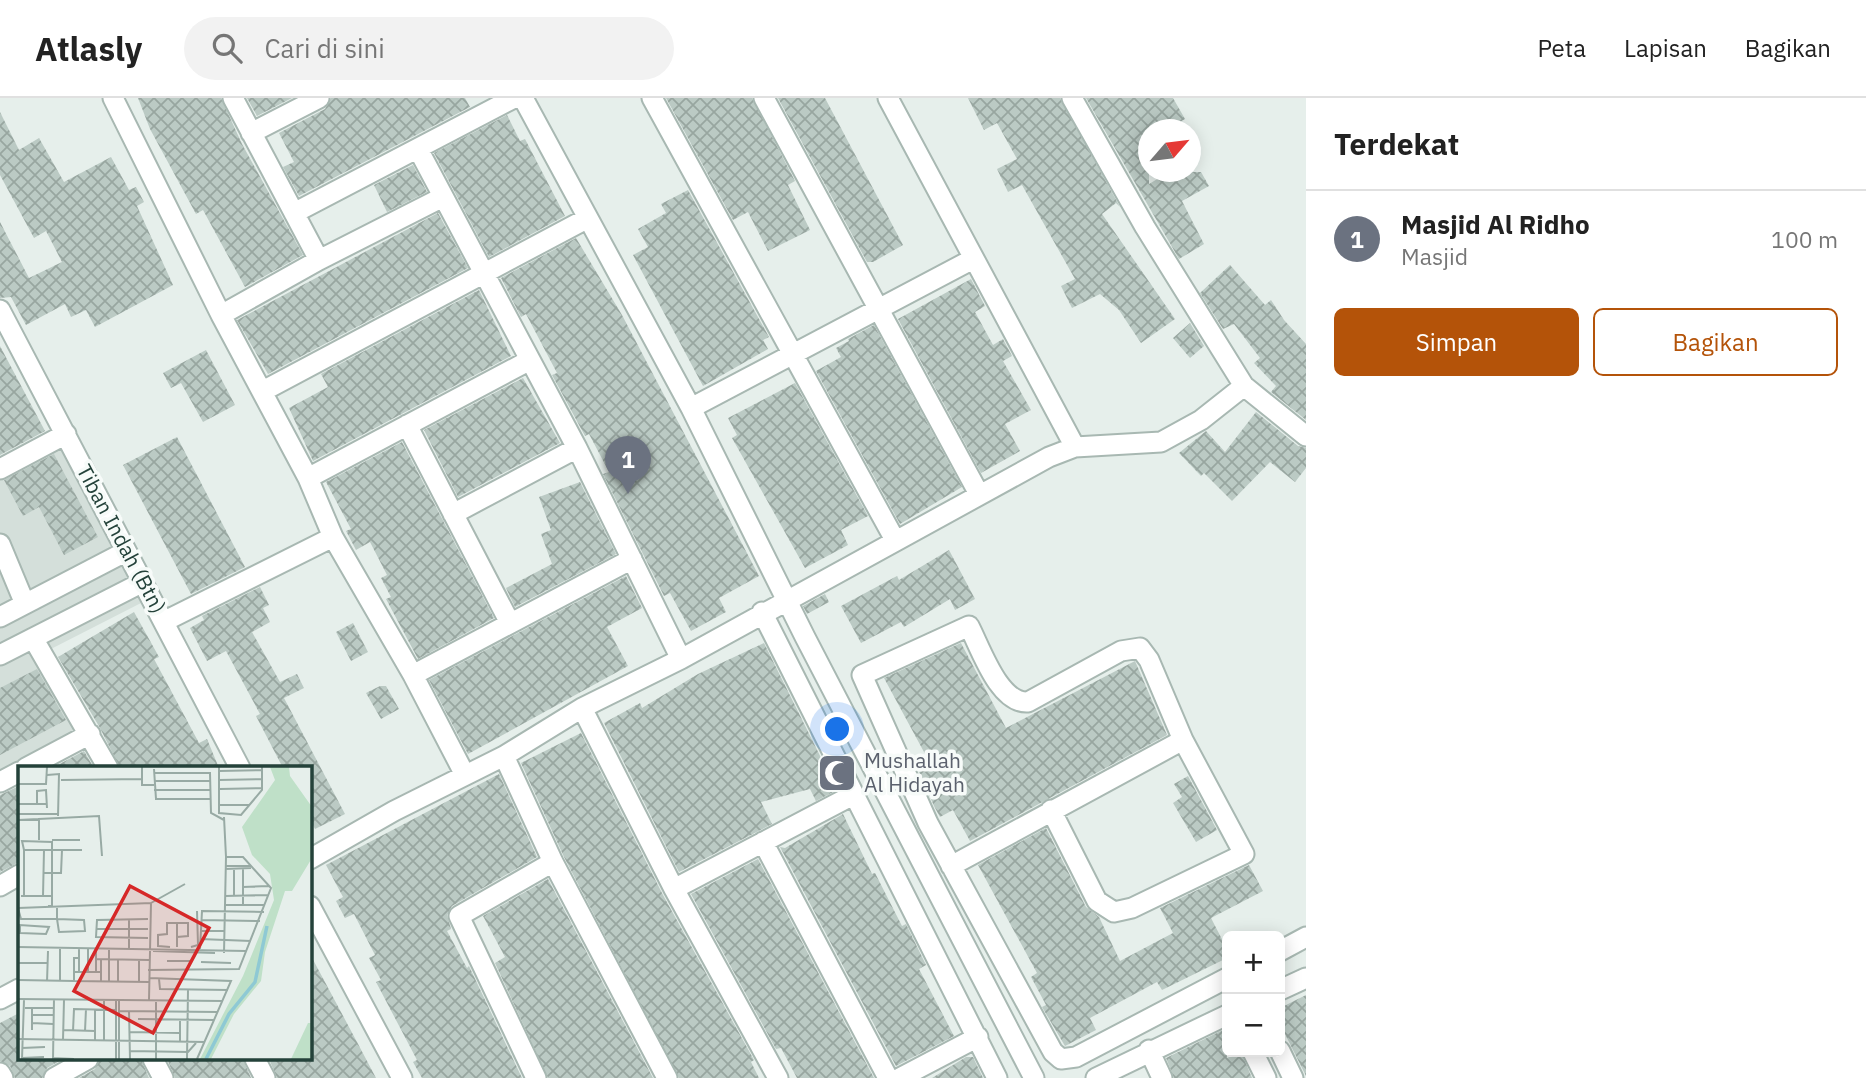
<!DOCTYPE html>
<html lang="id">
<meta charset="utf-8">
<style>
body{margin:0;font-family:"IBM Plex Sans",sans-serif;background:#f2f2f2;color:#222}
.controls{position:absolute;right:21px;bottom:21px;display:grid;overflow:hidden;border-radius:10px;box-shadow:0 4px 18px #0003}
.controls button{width:63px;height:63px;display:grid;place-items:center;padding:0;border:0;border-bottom:2px solid #e0e0e0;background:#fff;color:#222;font:35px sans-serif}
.compass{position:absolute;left:1138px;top:21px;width:63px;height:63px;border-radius:50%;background:#fff;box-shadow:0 4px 18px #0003;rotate:62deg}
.you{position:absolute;left:838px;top:632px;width:24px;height:24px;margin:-18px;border:5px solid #fff;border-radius:50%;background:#1a73e8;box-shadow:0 0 0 10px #1a73e833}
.badge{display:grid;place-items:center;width:46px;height:46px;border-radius:50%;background:#b45309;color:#fff;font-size:23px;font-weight:700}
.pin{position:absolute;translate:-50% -58px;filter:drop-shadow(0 2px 4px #0008)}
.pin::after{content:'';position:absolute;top:37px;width:24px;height:21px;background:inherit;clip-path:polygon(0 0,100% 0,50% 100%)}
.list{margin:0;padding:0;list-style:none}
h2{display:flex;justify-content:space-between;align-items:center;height:91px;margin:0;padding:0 28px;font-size:30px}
h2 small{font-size:23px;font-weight:400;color:#767676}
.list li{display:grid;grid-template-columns:46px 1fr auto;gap:21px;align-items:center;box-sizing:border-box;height:98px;padding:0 28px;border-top:2px solid #e0e0e0}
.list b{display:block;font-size:26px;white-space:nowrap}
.list p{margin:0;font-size:23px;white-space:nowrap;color:#767676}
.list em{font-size:23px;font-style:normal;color:#767676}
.actions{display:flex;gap:14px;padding:21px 28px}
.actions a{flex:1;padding:16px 0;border:2px solid #b45309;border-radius:10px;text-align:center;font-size:24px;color:#b45309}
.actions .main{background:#b45309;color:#fff}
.icon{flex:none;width:38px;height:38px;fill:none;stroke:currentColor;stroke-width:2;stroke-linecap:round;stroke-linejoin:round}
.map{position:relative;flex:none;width:1306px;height:980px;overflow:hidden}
header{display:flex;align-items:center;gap:42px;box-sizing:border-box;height:98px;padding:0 35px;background:#fff;border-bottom:2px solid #e0e0e0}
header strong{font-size:33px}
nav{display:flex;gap:38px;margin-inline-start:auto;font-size:24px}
.search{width:490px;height:63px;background:#f2f2f2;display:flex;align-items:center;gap:18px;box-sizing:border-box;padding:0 24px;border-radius:38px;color:#767676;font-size:26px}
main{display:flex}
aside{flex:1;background:#fff}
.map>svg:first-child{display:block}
.built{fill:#d4dfda}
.building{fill:url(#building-cross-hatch)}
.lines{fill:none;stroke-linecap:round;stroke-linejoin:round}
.street-casing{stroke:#a8b8b2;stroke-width:23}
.street{stroke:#fff;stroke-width:19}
.labels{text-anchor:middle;stroke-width:7;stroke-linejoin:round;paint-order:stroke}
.street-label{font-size:21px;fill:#24423a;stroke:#f7fbf9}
.worship-label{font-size:21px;fill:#5b616d;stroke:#f7fbf9;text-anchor:start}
.inset-river{fill:none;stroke:#8ec9d4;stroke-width:3.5}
.inset-road{fill:none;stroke:#98aaa4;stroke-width:2}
.view{fill:#d62828;fill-opacity:0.15;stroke:#d62828;stroke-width:3.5}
.inset-edge{fill:none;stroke:#24423a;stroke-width:3.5}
</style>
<header>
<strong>Atlasly</strong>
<div class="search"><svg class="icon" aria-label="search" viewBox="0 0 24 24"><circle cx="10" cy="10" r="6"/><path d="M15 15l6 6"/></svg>Cari di sini</div>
<nav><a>Peta</a><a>Lapisan</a><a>Bagikan</a></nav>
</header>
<main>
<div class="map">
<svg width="1306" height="980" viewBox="0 0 1306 980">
<defs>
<pattern id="building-cross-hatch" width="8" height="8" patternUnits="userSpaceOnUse" patternTransform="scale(1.75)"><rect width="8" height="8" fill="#bbcac4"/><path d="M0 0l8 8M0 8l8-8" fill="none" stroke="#98a6a0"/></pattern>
</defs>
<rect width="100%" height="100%" fill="#e6efeb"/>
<path class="built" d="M59,348L141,505L47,553L90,635L0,683V379Z"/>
<path class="building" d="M138,0H221L242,46L303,157L245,189L203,112L196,116L150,31Z
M247,0H292L257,18Z
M331,0H465L470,9L299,98L283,69L294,64L279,35L325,11Z
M666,0H752L795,83L788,87L810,132L768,153L748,114L733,122Z
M778,0H825L903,147L873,164H867Z
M968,0H1060L1120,109L1116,105L1102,116L1175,221L1141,245L1119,212L1100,196L1072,210L1061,188L1075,181L1022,87L1008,94L997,71L1017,61L997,25L984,32Z
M1086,0H1173L1185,21L1166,32H1149V86L1169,74H1201L1209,88L1182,103L1204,146L1179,161Z
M0,14L19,52L39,40L64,84L111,59L129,92L136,89L144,104L137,108L173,187L95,229L86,212L71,219L65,206L26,227L11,199L0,200V124L29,180L62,164L46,133L34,140L0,77Z
M507,17L520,43L525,41L565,118L489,159L434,55Z
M413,67L427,94L387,114L374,87Z
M688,92L769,239L763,242L768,251L703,288L633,157L648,149L638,131L666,115L661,106Z
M438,115L468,170L268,276L237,222Z
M576,140L622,217L759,478L719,500L726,514L691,533L670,495L664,498L603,376L609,374L589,336L585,338L552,277L557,275L526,216L521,219L501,180Z
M1230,167L1265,207L1271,202L1284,222L1306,246V322L1271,294L1276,288L1254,265L1260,260L1234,226L1223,231L1200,195Z
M971,181L985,208L975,214L993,247L1003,241L1012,258L1003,263L1031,312L1005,326L1020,353L981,375L898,221Z
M479,192L511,258L313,363L289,310L328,289L321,276Z
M1190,225L1204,248L1190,260L1173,240Z
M874,227L962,389L900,426L816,273L841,259L836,250L849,243L848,241Z
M0,248L45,333L0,357Z
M206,252L235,307L203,324L181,285L171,290L163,275Z
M523,280L560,345L458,399L424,332Z
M795,285L868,418L841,432L848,447L805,470L732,340L737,337L728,320Z
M1256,314L1298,348L1306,350V370L1295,384L1270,364L1232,403L1204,375L1201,378L1179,355L1206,333L1225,354Z
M177,339L245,469L191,496L123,367Z
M402,344L494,520L418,561L386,501L391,499L381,480L387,477L370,444L356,452L346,433L351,431L326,384Z
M54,356L98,439L64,457L39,409L23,418L4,382Z
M580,384L616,456L515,509L506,490L552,466L541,436L551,432L539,399Z
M949,452L975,501L955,512L950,501L904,529L901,524L861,545L841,508L897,478L899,482Z
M626,478L642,510L607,529L628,568L468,656L429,582Z
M260,489L269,507L263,510L270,524L252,534L280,584L297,576L304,590L284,600L345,716L315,731L310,721V670H283L256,618L260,616L226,553L207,563L190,530L204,522L202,518Z
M825,496L829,504L807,516L803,508Z
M134,514L159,559L154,561L199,645L207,641L219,670H120L100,630L58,559Z
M353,525L368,554L351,563L336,534Z
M764,545L837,692L816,703L810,691L761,704L772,726L679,774L604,625L640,605L642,610L698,576Z
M961,545L1006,630L1135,563L1167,637L970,743L953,712L940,719L934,708L919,674L931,667L884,580Z
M37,571L66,622L0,657V590Z
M380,588H386L399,611L381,621L366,595Z
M581,635L663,797L754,962L751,964L759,980H679L564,759L521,665Z
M84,653L94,670H52Z
M499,676L537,759L452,808L447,817L451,831L447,833L467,870L469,868L522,980H422L413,964L417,962L376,884L381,882L369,860L375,857L354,816L345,820L336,803L343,799L326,767Z
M1188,678L1217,732L1196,744L1173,705L1182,699L1174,686Z
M19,688V764L0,774V697Z
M843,716L872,776L875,775L902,828L906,826L926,867L919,871L954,938L896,968L780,749L785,750Z
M1046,730L1086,809L1099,819L1120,863L1173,835L1160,810L1249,767L1263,793L1211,820L1227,851V860L1162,892L1157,884L1090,920L1096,932L1065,948L1042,909L1046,907L1031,879L1037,875L978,767Z
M758,761L874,980H797L781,950L776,951L691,796Z
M548,781L653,980H548L495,865L505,859L483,818Z
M310,856L357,944L376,980H277L269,961H310Z
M1306,897V978L1280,926V910Z
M19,915V961H63L47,970L42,980H15L10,968L0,963V925Z
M1227,930V960L1241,954L1252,980H1174L1166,960Z
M966,959H973L983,980H932Z
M100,961H141L149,980H79L95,971Z
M167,961H243L251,980H175Z"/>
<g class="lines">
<defs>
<path id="street" d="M113,0L221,217L308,380L333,439L413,577L465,677
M233,0L319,162
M523,0L691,310L805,539L1034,980
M652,0L895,442
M764,0L979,396
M888,0L1075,349
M251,35L319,0
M418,51L577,350L681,561
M294,115L514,0
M0,212L240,670
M221,217L319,162L443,99
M1244,288L1306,338
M263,293L588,120
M691,310L973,161
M407,327L510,525
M0,371L66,336
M308,380L530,262
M453,416L577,350
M0,446L25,506
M762,514L997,980
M0,519L125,454
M165,523L333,439
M33,540L108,670
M0,557L143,484
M413,577L632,461
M582,610L674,791L778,980
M504,658L553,764L667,980
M26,670L90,636
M0,684L19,674
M1051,712L1097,803L1114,814L1132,810L1244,756L1183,642L1149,562L1140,550L1121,553L1028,604C999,606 981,551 969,528L862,577L928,725L1053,954L1061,961L1076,959L1227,880
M763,744L888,980
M310,761L394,713L504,658L582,610L681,561L1049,359L1075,349L1161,344L1201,322L1244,288L1145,129L1072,0
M951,768L1183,642
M0,788L19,777
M674,791L853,697
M310,808L402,980
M1280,853L1306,839
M1280,892L1306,880
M0,901L19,891
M1149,952L1162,980
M1280,953L1293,980
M1253,954L1266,980
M153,961L163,980
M255,961L265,980
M0,975L3,980
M54,980L88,961
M536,980L459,818L553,764
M900,980L978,939
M1096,980L1227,917"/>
</defs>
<use href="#street" class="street-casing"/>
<use href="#street" class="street"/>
</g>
<defs>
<symbol id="mosque-square" viewBox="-11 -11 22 22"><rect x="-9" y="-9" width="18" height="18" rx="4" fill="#6b7280" stroke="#f7fbf9"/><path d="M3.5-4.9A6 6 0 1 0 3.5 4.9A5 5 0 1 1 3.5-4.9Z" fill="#fff"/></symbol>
</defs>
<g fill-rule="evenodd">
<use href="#mosque-square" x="815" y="653" width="44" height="44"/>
</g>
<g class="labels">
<g class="street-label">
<text transform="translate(121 441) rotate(62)" y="7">Tiban Indah (Btn)</text>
</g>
<g class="worship-label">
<text x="864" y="670">Mushallah<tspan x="864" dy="24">Al Hidayah</tspan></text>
</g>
</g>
<g transform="translate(18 668)">
<rect width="294" height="294" fill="#e6efeb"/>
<path d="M290,257H294V293H273Z" fill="#bfe0c8"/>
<path d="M252,1H271L272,10L294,41V92L274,125H267L247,186L243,215L216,248L193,293H182L225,210L256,134L252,108L234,89L224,61L257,14Z" fill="#bfe0c8"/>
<path class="inset-river" d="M188,293L211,248L237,216L249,160"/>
<path class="inset-road" d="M124,1V19H136M201,1V47L223,49L244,24V1M136,3L138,33H193M201,5L244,4M136,7H192L193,47L206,54M29,9L41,8L40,50M43,14L124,13M201,14L244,13M136,15H192M0,18H28L29,1M202,23L244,22M136,24H192M0,38H29M19,38V25L28,24L29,42M201,39H232M0,48H40M206,51L208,91M21,52V74M0,54L81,50L84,90M34,74H62M208,100H232M207,103L233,102M216,103V129M225,103V140M25,107H43L44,84M225,121L251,120M3,130H34M25,130L26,84M207,130L250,129M6,131V84M133,137L167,118M207,139H246M30,140H34V76L4,75L6,84H64M0,142L133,137L131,234M0,142L3,153H39L66,154L67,165L41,166L39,153V142M183,154L242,155M159,157V181M78,163H130M183,165H206M0,167H2L28,168L31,161L2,159V167M130,172L78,171L79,154L130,153M182,173L233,175M0,181L228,185M152,181L140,180V169L149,168V157H170V170L159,171M173,181L180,179L179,145M111,182V153M91,183V215M182,183L184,145L246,146M135,185L197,187M61,192H56V215L131,216M78,193L131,194M100,193V216M149,195H174M183,196L213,197M0,197H30M130,204L221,203L253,122L225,91H208L206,187M61,205V183M70,205V183M78,205V183M57,206H83M131,212L213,215L179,293M141,213L142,223L210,224M0,214L56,215M42,215V182M29,216L30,185M83,216V193M121,216V194M0,233L205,235M86,234V274M138,234V293M7,242H36M77,243V274M101,245L200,246M111,245L112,293M14,249H36M120,253L196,254M162,254V276M14,257L35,258M14,264V242M45,264L77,265M55,265L56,243L98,244M67,265L68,243M112,266L162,267M0,273L187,276M45,274L46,234M4,282L27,281M112,285L170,286L178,277M4,292L26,291M35,292L56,293M4,293L6,234M35,293L36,233M98,293V234M101,293V234M169,293L170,224"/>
<path class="view" d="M112,120L191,162L135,267L56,225Z"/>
<rect width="294" height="294" class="inset-edge"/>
</g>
</svg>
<div class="controls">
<button>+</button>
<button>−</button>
</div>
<svg class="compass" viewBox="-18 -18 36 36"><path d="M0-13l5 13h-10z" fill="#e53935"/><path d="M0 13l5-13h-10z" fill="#767676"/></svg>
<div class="you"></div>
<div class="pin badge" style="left:628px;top:396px;background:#6b7280">1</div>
</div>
<aside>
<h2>Terdekat<small></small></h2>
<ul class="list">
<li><span class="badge" style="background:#6b7280">1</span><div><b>Masjid Al Ridho</b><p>Masjid</p></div><em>100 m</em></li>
</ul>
<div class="actions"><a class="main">Simpan</a><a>Bagikan</a></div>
</aside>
</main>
